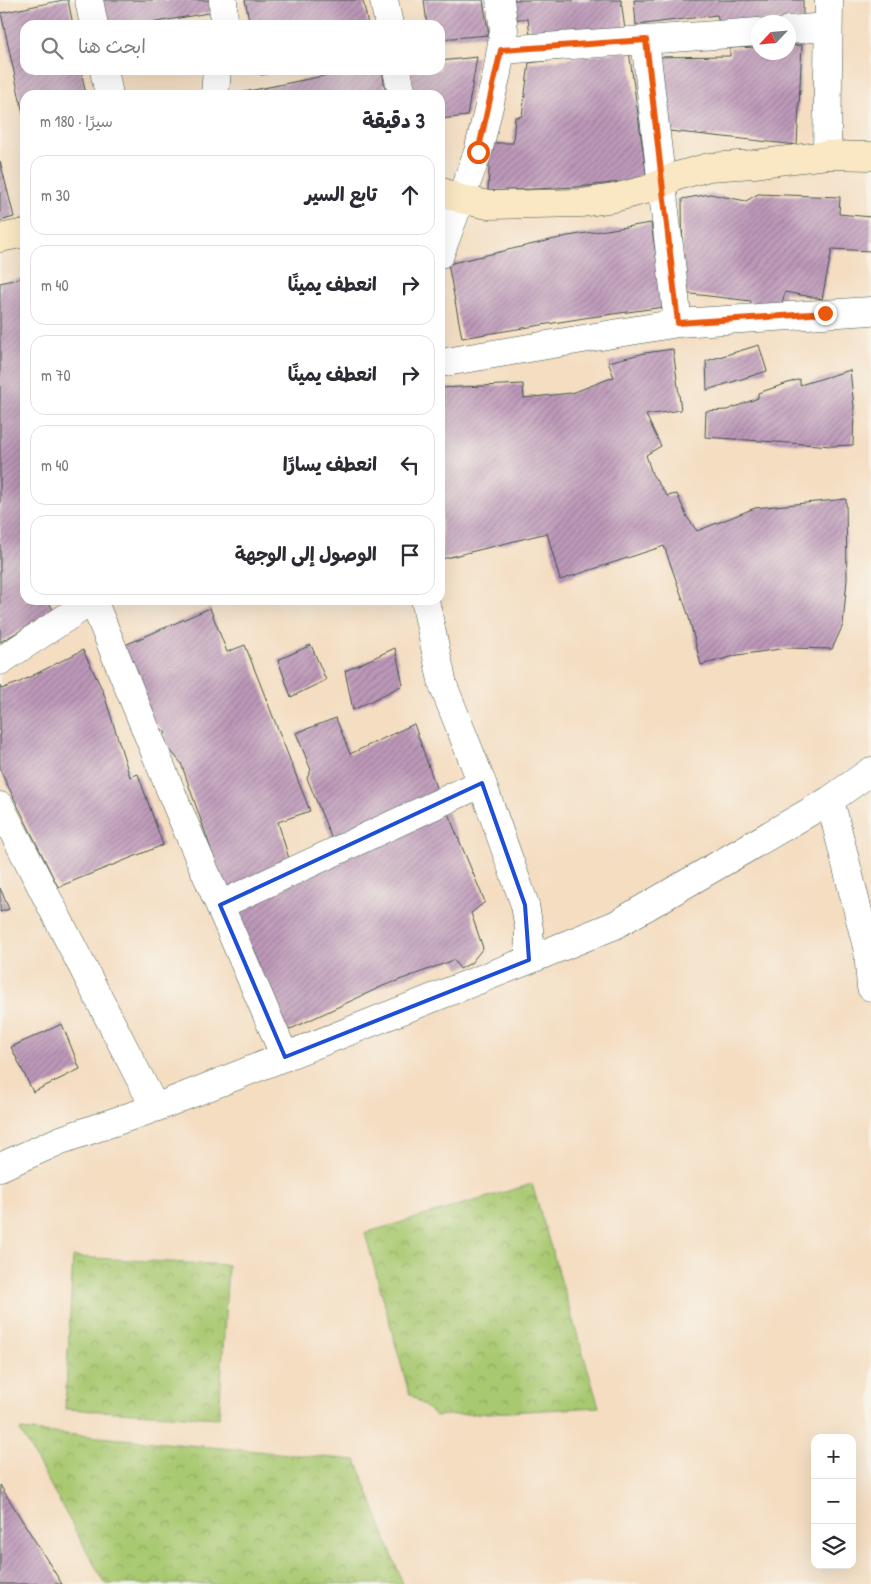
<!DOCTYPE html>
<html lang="ar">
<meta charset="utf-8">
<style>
body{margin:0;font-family:"Patrick Hand","Playpen Sans Arabic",sans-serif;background:#f7f7f7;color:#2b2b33;direction:rtl}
.controls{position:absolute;right:15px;bottom:15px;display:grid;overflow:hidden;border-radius:10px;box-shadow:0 5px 20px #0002}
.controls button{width:45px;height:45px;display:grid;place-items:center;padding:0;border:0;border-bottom:1px solid #e1e1e2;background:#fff;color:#2b2b33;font:25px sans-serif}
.compass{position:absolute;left:751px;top:15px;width:45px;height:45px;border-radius:50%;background:#fff;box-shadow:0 5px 20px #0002;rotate:244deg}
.stop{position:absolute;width:15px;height:15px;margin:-11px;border:4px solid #ea580c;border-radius:50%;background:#fff}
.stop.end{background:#ea580c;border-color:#fff;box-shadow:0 1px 5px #0008}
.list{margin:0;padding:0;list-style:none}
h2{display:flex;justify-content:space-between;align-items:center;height:65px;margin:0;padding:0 20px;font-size:21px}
h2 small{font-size:16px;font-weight:400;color:#7c7c81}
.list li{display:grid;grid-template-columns:32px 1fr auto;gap:15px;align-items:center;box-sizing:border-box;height:80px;margin:0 10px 10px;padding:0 10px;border:1px solid #e1e1e2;border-radius:15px}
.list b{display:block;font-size:19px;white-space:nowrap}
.list em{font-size:16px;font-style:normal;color:#7c7c81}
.icon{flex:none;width:28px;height:28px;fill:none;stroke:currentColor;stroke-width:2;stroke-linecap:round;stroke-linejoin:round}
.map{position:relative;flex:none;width:871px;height:1584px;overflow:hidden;direction:ltr}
.search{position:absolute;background:#fff;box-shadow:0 5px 20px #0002;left:20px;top:20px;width:425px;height:55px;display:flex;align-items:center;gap:12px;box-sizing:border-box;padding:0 18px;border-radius:15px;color:#7c7c81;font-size:19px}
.panel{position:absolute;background:#fff;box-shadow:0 5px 20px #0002;left:20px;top:90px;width:425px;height:515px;border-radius:15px;direction:rtl}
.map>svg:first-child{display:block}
.park{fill:url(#park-crowns);stroke:#648352}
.building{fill:url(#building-hatch)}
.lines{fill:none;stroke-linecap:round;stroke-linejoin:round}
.street-casing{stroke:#3f5549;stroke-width:29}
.secondary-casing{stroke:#3f5549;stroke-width:29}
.street{stroke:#fff;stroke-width:28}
.secondary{stroke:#fae7c3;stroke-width:28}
.route{stroke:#ea580c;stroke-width:6}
.marked{fill:none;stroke:#1d4ed8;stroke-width:4;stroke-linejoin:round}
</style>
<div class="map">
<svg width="871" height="1584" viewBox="0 0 871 1584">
<defs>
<pattern id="park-crowns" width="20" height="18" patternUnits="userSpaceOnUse" patternTransform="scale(1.25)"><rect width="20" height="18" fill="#a9c971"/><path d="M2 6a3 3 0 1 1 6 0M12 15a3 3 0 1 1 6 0" fill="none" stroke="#89a45e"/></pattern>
<pattern id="building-hatch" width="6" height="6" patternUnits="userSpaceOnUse" patternTransform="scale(1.25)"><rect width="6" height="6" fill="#bd98b9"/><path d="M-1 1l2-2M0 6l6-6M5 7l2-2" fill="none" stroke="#997d97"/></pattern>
</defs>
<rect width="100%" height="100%" fill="#f7f3e8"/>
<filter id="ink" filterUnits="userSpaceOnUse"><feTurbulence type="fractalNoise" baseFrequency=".02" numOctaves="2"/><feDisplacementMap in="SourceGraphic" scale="10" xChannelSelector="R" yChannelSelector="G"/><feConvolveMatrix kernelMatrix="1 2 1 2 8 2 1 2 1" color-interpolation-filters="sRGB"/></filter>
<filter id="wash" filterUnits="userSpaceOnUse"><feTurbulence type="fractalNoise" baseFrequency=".0096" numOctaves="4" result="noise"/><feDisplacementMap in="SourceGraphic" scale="20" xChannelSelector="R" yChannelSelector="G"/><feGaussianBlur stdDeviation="1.12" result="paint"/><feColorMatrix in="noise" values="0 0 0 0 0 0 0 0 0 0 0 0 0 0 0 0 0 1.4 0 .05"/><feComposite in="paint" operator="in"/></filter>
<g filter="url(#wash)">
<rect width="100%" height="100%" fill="#f4ddc1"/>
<path class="park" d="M532,1184L599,1407L436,1416L409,1393L365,1233Z
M73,1257L228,1265L219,1418L65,1409Z
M20,1430L356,1460L403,1584H105Z"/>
<g id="blocks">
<path class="building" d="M63,0H68L73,25H25V70H81L86,95H25L24,118L1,13Z
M100,0H211L214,12L139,25H106Z
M245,0H363L368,25H250Z
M424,0H483L489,35L440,39V25H427Z
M511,0H621L625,30L530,35L528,19H514Z
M634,0H803V19L719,23L717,15L636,25Z
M802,45L797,145L660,130L654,57L730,56V48L758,47V52H788V46Z
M629,51L647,179L578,187L488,191L490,143H513L515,117L522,116L529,63Z
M477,57L467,116L440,119V95H414L411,70H440V61Z
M260,70H282V71L261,75Z
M353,70H382L386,95H229Z
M0,161L14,217L0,221Z
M710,194L746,201L758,194L840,197L839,214L871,217V251L832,249L822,299L785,292L779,315L750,308L751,301L683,293L682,199Z
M651,223L664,307L584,318L462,338L448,264L568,236Z
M23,273H25V600H48L54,612L0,642V283L21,278Z
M759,345L767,371L707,390L706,361Z
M673,349L681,410L646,415L661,446L646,455L652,474L667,496L677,494L687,517L697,531L755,508L846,499L847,579L843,625L832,649L787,648L738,655L701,665L688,614L664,546L560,580L547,533L442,559L440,388L523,384L524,398L572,393L614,377L608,362L645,353Z
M850,370L854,407L853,445L832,446L705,437L706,411L727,410L758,398V393L800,379V385Z
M210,608L227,652L245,645L310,811L278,822L290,862L226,892L181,763L161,739L166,733L147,716L116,649Z
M311,645L326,680L291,697L278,660Z
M395,648L403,685L353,710L345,671Z
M83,650L103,691L130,777L138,774L163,845L58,887L0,770V686L1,689L18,683Z
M336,718L350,754L414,724L439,796L333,842L307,778L311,770L296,733Z
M447,811L485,902L471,913L483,948L471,963L460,969L454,960L383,986L282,1033L228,911Z
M0,888L9,909L0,912Z
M62,1024L80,1069L33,1092L11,1047Z
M0,1485L62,1584H0Z"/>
</g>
</g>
<g filter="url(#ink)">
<use href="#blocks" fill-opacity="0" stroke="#3f5549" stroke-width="1"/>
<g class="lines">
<defs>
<path id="street" d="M89,0L94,25
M223,0L224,25
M384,0L389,25
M788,30L828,27
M501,50L758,32
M104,70L109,95
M397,70L402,95
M215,95L217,70
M827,155L829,0
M440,254L478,152L497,73L504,30L500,0
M678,323L871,311
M440,363L678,323L645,40
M93,600L179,811L285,1057
M0,661L93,600
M830,800L868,951L871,987
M0,806L155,1108
M220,905L482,783
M529,960L615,925L830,800L871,771
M0,1167L61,1140L155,1108L529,960V929L525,905L482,783L443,685L425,600"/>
<path id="secondary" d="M440,191L461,199L488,205L582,203L614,198L649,189L677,176L709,167L754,164L827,155L871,156
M0,238L25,233"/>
</defs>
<use href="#street" class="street-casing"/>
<use href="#secondary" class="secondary-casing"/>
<use href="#street" class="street"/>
<use href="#secondary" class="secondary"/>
</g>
</g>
<g class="lines" filter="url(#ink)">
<path class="route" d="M478,152L501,50L646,40L678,323L825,313"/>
</g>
<path class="marked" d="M482,783L525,905L529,960L285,1057L220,905Z"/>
</svg>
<div class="controls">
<button>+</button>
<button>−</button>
<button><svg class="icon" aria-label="layers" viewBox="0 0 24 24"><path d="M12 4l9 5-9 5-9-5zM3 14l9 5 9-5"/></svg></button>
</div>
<svg class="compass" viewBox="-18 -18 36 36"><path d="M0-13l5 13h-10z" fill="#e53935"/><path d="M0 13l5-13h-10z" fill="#7c7c81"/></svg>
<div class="stop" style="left:478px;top:152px"></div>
<div class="stop end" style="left:825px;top:313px"></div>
<div class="search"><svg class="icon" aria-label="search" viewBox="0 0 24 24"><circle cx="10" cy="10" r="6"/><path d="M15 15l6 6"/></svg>ابحث هنا</div>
<section class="panel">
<h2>3 دقيقة<small>سيرًا · 180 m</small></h2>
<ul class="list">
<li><svg class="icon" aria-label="ahead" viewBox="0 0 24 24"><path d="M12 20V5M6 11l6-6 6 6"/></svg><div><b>تابع السير</b></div><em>30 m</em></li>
<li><svg class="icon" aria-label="right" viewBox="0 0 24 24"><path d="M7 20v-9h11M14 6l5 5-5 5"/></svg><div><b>انعطف يمينًا</b></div><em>40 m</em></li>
<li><svg class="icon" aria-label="right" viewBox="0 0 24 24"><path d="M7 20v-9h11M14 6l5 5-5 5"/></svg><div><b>انعطف يمينًا</b></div><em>70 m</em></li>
<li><svg class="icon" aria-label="left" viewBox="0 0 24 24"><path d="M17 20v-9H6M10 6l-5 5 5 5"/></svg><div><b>انعطف يسارًا</b></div><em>40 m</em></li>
<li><svg class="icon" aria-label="arrive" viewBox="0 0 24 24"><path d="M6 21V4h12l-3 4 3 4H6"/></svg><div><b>الوصول إلى الوجهة</b></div></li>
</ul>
</section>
</div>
